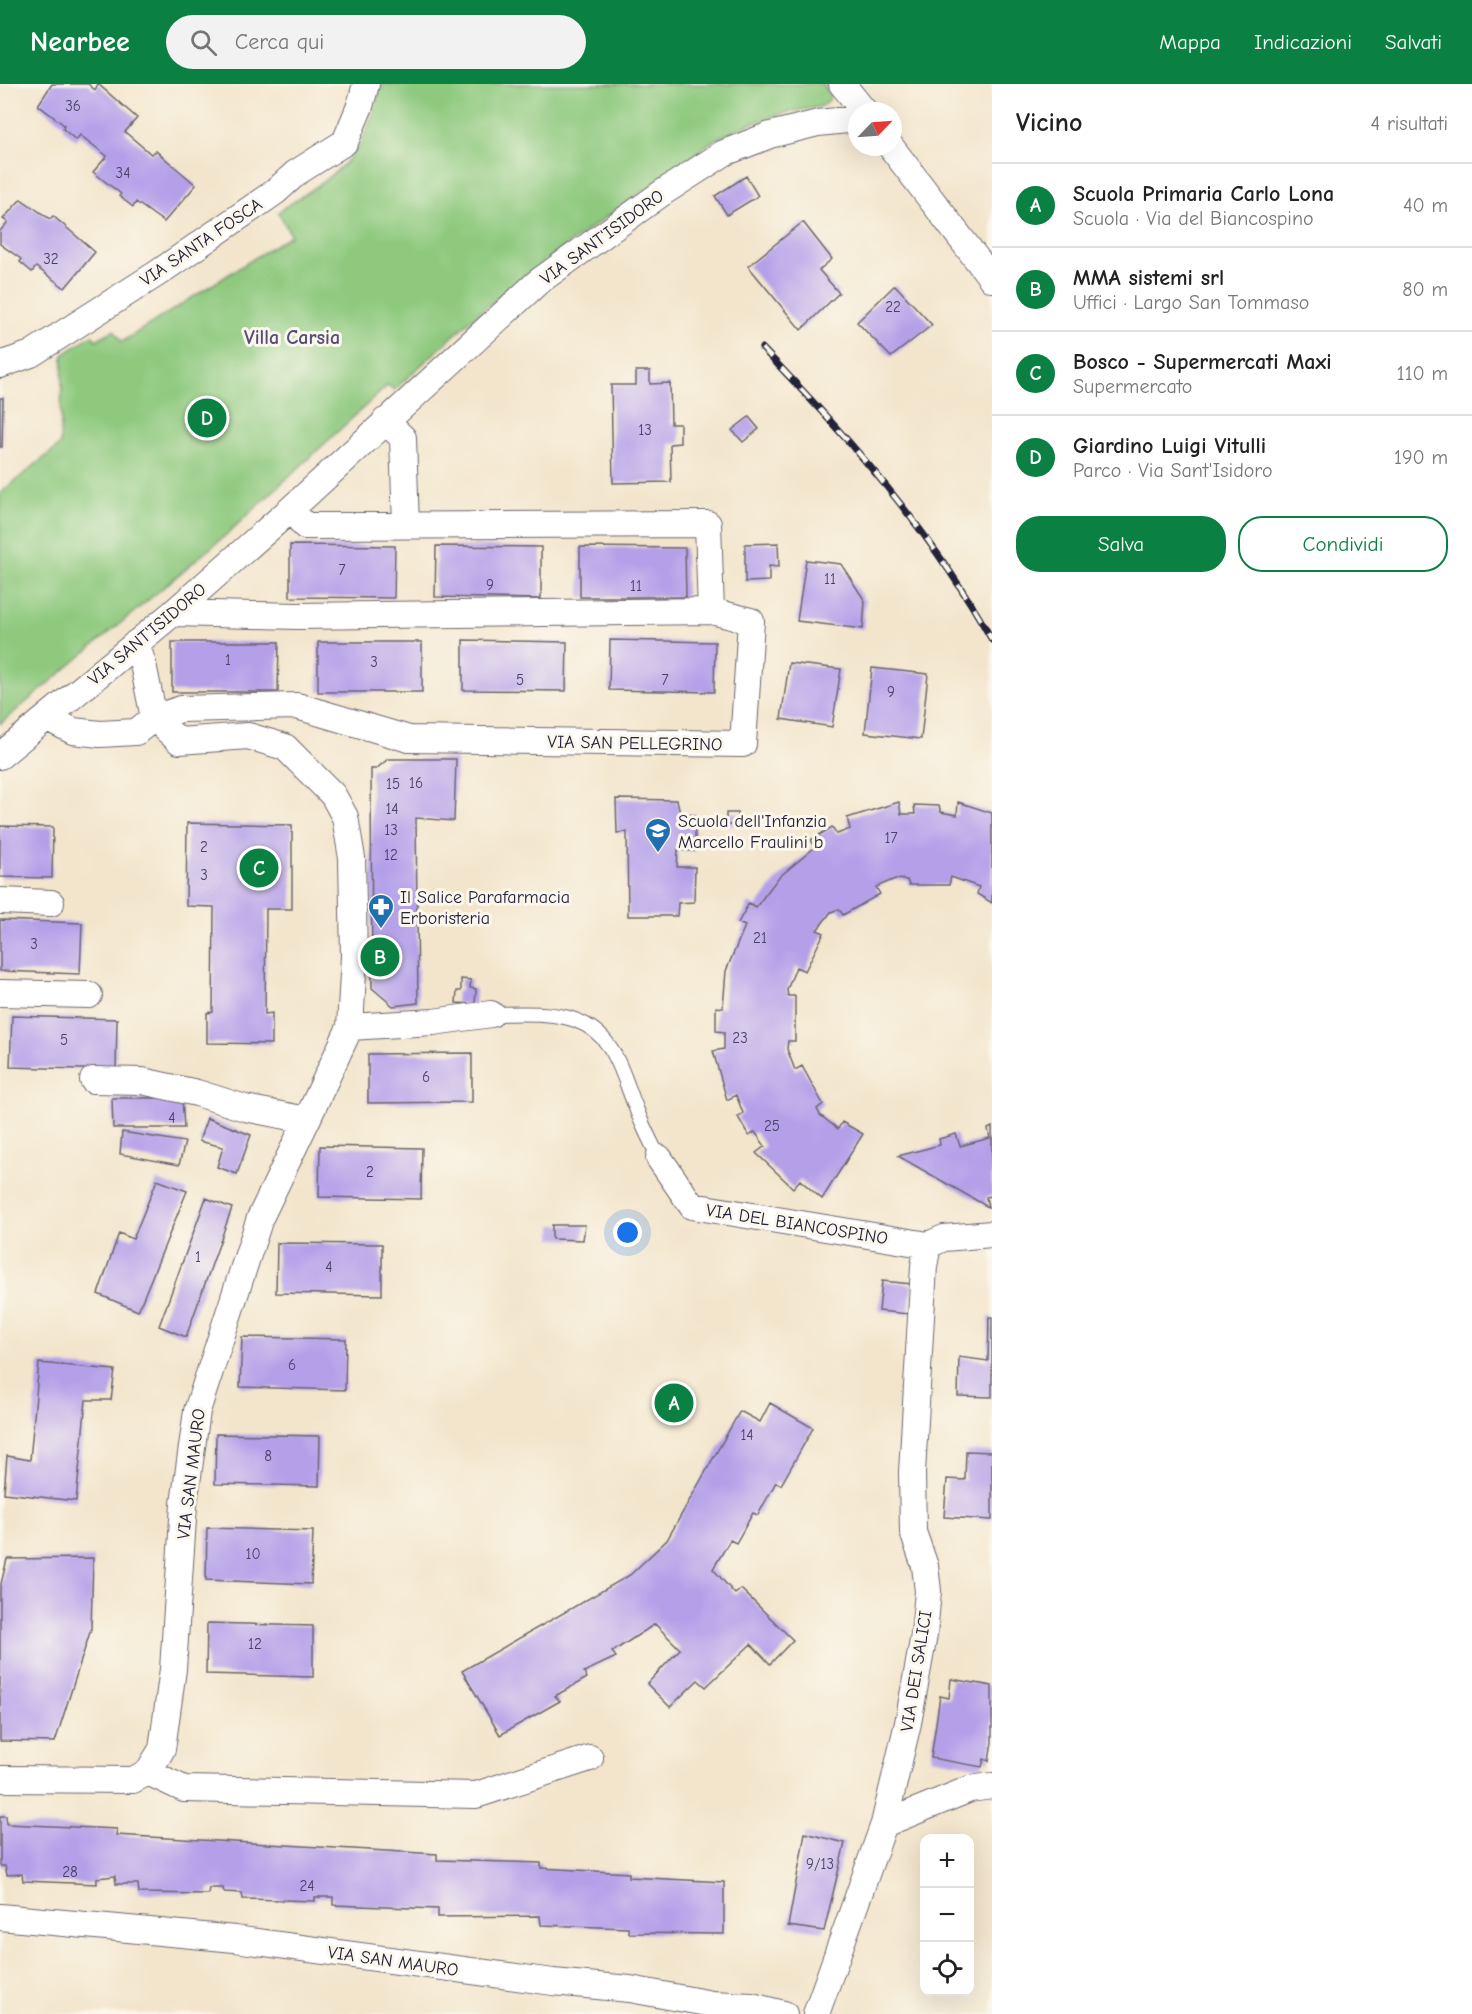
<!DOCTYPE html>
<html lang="it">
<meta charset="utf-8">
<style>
body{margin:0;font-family:"Comic Neue",sans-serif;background:#f2f2f2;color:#222}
.controls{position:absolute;right:18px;bottom:18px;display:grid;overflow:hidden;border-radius:12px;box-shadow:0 6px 24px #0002}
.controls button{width:54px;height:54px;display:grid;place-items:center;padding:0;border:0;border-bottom:2px solid #e0e0e0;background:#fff;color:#222;font:30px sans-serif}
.compass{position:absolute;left:848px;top:18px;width:54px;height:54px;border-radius:50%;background:#fff;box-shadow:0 6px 24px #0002;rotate:65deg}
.you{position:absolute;left:628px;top:1149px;width:21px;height:21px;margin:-15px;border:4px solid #fff;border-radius:50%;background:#1a73e8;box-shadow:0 0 0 9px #1a73e833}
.badge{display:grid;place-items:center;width:39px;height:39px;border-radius:50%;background:#0b8043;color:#fff;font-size:20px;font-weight:700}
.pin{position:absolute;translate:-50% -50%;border:3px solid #fff;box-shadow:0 2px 6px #0006}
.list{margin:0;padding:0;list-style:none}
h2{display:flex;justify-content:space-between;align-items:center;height:78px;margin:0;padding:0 24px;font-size:26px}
h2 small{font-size:20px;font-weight:400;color:#767676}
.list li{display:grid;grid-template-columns:39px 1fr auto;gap:18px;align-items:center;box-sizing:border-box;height:84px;padding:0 24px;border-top:2px solid #e0e0e0}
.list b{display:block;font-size:22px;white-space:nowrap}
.list p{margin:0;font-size:20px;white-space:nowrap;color:#767676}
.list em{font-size:20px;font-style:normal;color:#767676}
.actions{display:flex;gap:12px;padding:18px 24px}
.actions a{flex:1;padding:14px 0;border:2px solid #0b8043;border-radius:24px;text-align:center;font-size:21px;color:#0b8043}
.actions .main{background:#0b8043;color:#fff}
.icon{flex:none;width:33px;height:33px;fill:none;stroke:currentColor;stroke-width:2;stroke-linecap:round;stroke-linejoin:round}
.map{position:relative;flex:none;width:992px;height:1930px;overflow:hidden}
header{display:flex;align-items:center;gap:36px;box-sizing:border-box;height:84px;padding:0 30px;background:#0b8043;color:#fff}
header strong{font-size:28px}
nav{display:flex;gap:33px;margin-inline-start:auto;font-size:21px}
.search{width:420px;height:54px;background:#f2f2f2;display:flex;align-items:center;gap:15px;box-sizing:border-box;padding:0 21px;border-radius:33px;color:#767676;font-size:22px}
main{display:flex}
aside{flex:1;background:#fff}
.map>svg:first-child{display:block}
.green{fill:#8ec97e;stroke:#58765c;stroke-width:1.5}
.building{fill:#b49fe9}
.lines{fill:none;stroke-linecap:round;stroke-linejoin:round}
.lane-casing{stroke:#6b666e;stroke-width:16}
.street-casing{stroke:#6b666e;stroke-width:28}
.lane{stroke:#fff;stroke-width:14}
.street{stroke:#fff;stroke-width:26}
.rail-casing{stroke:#22223b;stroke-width:7}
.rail{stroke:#fbf7ec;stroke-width:4.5;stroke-dasharray:14;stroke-linecap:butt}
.labels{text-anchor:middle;stroke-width:6;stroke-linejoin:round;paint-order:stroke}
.number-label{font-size:15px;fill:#464166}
.street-label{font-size:18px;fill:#22223b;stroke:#fbf7ec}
.poi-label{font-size:18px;fill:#22223b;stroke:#fbf7ec;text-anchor:start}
.neighbourhood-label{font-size:20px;font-weight:bold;fill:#554e78;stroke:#fbf7ec}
</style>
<header>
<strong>Nearbee</strong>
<div class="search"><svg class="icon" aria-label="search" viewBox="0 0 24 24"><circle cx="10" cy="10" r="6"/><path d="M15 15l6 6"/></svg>Cerca qui</div>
<nav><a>Mappa</a><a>Indicazioni</a><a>Salvati</a></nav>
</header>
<main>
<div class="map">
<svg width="992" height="1930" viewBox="0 0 992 1930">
<rect width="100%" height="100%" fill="#fbf7ec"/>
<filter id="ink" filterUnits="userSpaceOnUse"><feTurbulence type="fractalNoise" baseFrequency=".0167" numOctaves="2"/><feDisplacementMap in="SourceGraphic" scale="12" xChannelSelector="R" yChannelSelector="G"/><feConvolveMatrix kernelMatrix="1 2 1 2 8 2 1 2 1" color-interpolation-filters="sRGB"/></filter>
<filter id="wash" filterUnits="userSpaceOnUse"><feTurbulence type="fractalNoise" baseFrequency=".008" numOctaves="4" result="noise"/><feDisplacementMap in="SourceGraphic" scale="24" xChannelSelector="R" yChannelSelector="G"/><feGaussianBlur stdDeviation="1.35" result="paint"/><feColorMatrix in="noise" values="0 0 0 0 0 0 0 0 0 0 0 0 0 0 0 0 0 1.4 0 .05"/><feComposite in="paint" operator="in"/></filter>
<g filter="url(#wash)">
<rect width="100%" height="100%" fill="#f3e5cc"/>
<path class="green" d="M382,0H823L830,10L829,17L822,22L780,30L748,41L716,55L525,191L475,232L394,306L388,301L226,451L0,640V409L60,361L63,271L92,251L96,256L114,246L122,258L291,151L278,128C304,110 338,92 357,65C370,46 375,21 382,0Z"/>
<g id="blocks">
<path class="building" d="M52,0H88L95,6L98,0L137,34L125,48L151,70L156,67L196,101L164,138L136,118L133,123L119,112L121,110L93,88L107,72L80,51L76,56L63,45L64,41L38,21Z
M746,92L758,112L727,131L715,112Z
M21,115L50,135L53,132L95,168L65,204L36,183L32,188L20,178L21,175L0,160V147L8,138L3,135Z
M803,138L832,175L819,186L839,209L801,246L748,182Z
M895,201L932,241L891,273L857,238Z
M636,287H650V300L670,299L671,340H680V359L670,360L671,398L613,399L611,301H636Z
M0,314H3L2,363H0Z
M749,333L759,345L743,358L732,346Z
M778,459L779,483L769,482V497L745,498V460Z
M290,461L395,462L394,514L290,513Z
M436,462L541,463V515L435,513Z
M580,463L685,464L686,513H580Z
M806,476L841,480L865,517L863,545L797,537Z
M463,556L567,558L566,607L463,606Z
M610,556L715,558L714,608L609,606Z
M172,558H279L278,608H172Z
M318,558H422V608H318Z
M789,579L841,585L832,643L781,635Z
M872,584L928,590L921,655L865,649Z
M388,675H456L454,737L416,734L418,919L393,922L372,904L371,685H376Z
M616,715L677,716L680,730L695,731V767L678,766L677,783H695L694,818L678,819L677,832H628L627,748L617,749Z
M899,718L901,730H915L914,721L939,722L941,728L957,731L958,718L992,729V819L977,810L979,803L951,793L949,801H909L907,796L895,795L876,803L880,810L843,831L839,825L831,828L817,846L824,849L805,887L796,883L787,906L788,912H795V957H788L787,965L795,986L802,982L823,1020L817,1025L820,1031L838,1045L842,1038L863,1050L822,1115L800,1096L793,1104L756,1069L765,1062L755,1048L749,1052L738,1033L743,1029L736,1011L727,1016L713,967L724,965V948L716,947V923L723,924L726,887L745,842L738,839L749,819L756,823L778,794L815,763L811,756L832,743L837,750L850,745L847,734Z
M726,729H738L739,741H726Z
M187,739L292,741V825H266L265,930L272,929V960L207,959V929L213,928L214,823L186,822Z
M0,742L53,743L52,794L0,793Z
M0,836L82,839L80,890L0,887Z
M461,895L471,896L470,904L476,905L475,920L456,919L457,907H461Z
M12,932L117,935L116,986L10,983Z
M472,969V1018L368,1019V970Z
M112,1014H182L184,1044H113Z
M207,1034L251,1051L237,1090L217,1083L223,1063L199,1057Z
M992,1043V1112L986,1113L988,1123L898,1072L940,1061L939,1055L956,1050L960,1062L990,1054L988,1045Z
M122,1048L185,1058L179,1081L120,1070Z
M320,1062L422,1064L421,1115L319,1113Z
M157,1096L187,1107L138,1227L98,1210L119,1149L133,1155Z
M206,1114L232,1124L186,1253L159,1242Z
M552,1141H585L583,1156L552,1155Z
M277,1159L382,1160V1211L276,1209Z
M882,1197L912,1200L909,1230L879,1227Z
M989,1233H992V1313L958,1312L959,1273L988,1277Z
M242,1253L346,1255L345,1306L240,1303Z
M39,1279L115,1286L111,1316H86L76,1417L4,1409L7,1372L30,1376Z
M770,1319L813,1344L781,1401L776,1398L758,1431L753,1429L736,1459L730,1456L713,1485L735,1510L741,1505L793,1556L770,1580L751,1560L706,1603L698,1596L670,1623L647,1600L680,1565L655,1540L612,1568L616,1573L584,1588L587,1594L555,1612L560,1617L500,1651L462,1587L630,1491L667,1456L740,1327L760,1338Z
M216,1350L320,1352L319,1402L215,1400Z
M966,1367L992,1368V1436L944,1433L947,1395L965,1396Z
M207,1444L313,1447L311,1500L206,1496Z
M93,1474L91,1545L55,1658L0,1657V1504L7,1475Z
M207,1539L313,1542V1593L206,1590Z
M951,1595L992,1602V1658L989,1677L984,1675L982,1683L931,1674L940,1612L949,1614Z
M0,1732H6L7,1740L117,1745L116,1751L437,1770V1776L541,1779V1784L629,1789V1793L724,1798V1850L629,1849L628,1844L541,1841L540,1832L438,1833V1825L333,1821V1813H315V1817L243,1815L242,1809L224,1808L223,1804H209L208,1810L139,1809L138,1800H116L115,1792L97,1794V1800L23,1797L22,1790L7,1791L5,1782H0Z
M805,1749L845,1759L824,1847L788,1842Z"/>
</g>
</g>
<g filter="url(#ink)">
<use href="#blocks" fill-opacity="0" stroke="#6b666e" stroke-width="1.5"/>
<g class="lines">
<defs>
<path id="lane" d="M491,930C517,930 550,927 575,936C616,951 621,988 636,1024C642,1041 651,1058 659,1074"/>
<path id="street" d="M842,0L864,27
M891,63L992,195
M0,281L31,270L158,189L275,108L296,89L345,58L360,22L366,0
M385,337L403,354L406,441
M291,425L305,442L708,440L711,527
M48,634L73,647L100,650L136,648L154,634L143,580L136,559
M0,672L173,529L291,425L538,198L662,109L724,69L770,51L818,39L857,35
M0,817L51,819
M0,909L89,911
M350,943L433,938L491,930
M93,996L142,997L197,1009L245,1024L307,1036L350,943L354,872L352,774L345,733L333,711L285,663L248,652L179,657L154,634L181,625L297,622L409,655L743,660L751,537L711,527L297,532L173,529
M659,1074L692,1122L928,1161L944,1154L992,1150
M148,1688L184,1705L476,1711L590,1674
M0,1695L133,1696L148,1688L162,1665L173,1585L184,1420L197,1327L260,1134L307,1036
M884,1740L970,1705L992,1702
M0,1833L235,1855L553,1898L630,1905L712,1920L752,1922L784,1930
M816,1930L884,1740L908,1639L924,1551L928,1507L925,1482L913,1448L912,1388L924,1182L928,1161"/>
</defs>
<use href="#lane" class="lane-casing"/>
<use href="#street" class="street-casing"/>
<use href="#lane" class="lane"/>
<use href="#street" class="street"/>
<defs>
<path id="rail" d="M762,264C848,353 932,448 992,556"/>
</defs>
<use href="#rail" class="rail-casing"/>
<use href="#rail" class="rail"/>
</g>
</g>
<defs>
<symbol id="school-pin" viewBox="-11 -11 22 30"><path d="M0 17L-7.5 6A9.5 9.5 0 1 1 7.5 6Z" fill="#1f6fb2" stroke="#fbf7ec"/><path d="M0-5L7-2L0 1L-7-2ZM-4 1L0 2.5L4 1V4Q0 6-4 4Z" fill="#fff"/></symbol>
<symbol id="pharmacy-pin" viewBox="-11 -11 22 30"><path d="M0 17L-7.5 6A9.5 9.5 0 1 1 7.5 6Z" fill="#1f6fb2" stroke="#fbf7ec"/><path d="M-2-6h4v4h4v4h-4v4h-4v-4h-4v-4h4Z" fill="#fff"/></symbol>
</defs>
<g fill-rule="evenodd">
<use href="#school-pin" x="643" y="732" width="30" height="40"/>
<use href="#pharmacy-pin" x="366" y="808" width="30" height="40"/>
</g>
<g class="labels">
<g class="number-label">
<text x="73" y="27">36</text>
<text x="123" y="94">34</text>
<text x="51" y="180">32</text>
<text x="893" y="228">22</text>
<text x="645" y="351">13</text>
<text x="342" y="491">7</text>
<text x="830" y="500">11</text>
<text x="490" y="506">9</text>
<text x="636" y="507">11</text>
<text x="228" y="581">1</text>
<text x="374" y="583">3</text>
<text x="520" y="601">5</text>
<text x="665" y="601">7</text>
<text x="891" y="613">9</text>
<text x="416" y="704">16</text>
<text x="393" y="705">15</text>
<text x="392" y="730">14</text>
<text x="391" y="751">13</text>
<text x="891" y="759">17</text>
<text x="204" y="768">2</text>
<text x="391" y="776">12</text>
<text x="204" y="796">3</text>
<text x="760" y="859">21</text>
<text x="34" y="865">3</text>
<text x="740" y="959">23</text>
<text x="64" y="961">5</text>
<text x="426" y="998">6</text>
<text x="172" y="1039">4</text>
<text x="772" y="1047">25</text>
<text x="370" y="1093">2</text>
<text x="198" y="1178">1</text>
<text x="329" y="1188">4</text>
<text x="292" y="1286">6</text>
<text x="747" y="1356">14</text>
<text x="268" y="1377">8</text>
<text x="253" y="1475">10</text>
<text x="255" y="1565">12</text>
<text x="820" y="1785">9/13</text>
<text x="70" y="1793">28</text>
<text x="307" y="1807">24</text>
</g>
<g class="street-label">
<text transform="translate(602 153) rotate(-36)" y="6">VIA SANT'ISIDORO</text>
<text transform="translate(201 158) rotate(-34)" y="6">VIA SANTA FOSCA</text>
<text transform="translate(147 550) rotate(-40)" y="6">VIA SANT'ISIDORO</text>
<text transform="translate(635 659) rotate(1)" y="6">VIA SAN PELLEGRINO</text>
<text transform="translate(797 1140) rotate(9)" y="6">VIA DEL BIANCOSPINO</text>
<text transform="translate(191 1390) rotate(-83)" y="6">VIA SAN MAURO</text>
<text transform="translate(916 1587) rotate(-81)" y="6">VIA DEI SALICI</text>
<text transform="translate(393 1877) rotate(8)" y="6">VIA SAN MAURO</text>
</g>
<g class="poi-label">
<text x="678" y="743">Scuola dell'Infanzia<tspan x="678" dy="21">Marcello Fraulini b</tspan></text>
<text x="400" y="819">Il Salice Parafarmacia<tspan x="400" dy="21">Erboristeria</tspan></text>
</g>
<g class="neighbourhood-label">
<text x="292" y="260">Villa Carsia</text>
</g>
</g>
</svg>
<div class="controls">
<button>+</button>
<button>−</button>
<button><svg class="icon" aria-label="locate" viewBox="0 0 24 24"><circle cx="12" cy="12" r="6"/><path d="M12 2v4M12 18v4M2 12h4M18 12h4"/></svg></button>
</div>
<svg class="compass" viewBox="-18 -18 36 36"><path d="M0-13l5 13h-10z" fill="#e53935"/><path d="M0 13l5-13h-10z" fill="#767676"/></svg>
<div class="you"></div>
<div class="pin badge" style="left:674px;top:1319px">A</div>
<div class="pin badge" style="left:380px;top:873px">B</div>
<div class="pin badge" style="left:259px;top:784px">C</div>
<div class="pin badge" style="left:207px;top:334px">D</div>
</div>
<aside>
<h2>Vicino<small>4 risultati</small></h2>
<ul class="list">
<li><span class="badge">A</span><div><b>Scuola Primaria Carlo Lona</b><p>Scuola · Via del Biancospino</p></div><em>40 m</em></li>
<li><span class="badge">B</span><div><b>MMA sistemi srl</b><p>Uffici · Largo San Tommaso</p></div><em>80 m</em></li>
<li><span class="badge">C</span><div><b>Bosco - Supermercati Maxi</b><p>Supermercato</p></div><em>110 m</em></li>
<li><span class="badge">D</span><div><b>Giardino Luigi Vitulli</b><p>Parco · Via Sant'Isidoro</p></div><em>190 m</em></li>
</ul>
<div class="actions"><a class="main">Salva</a><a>Condividi</a></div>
</aside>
</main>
